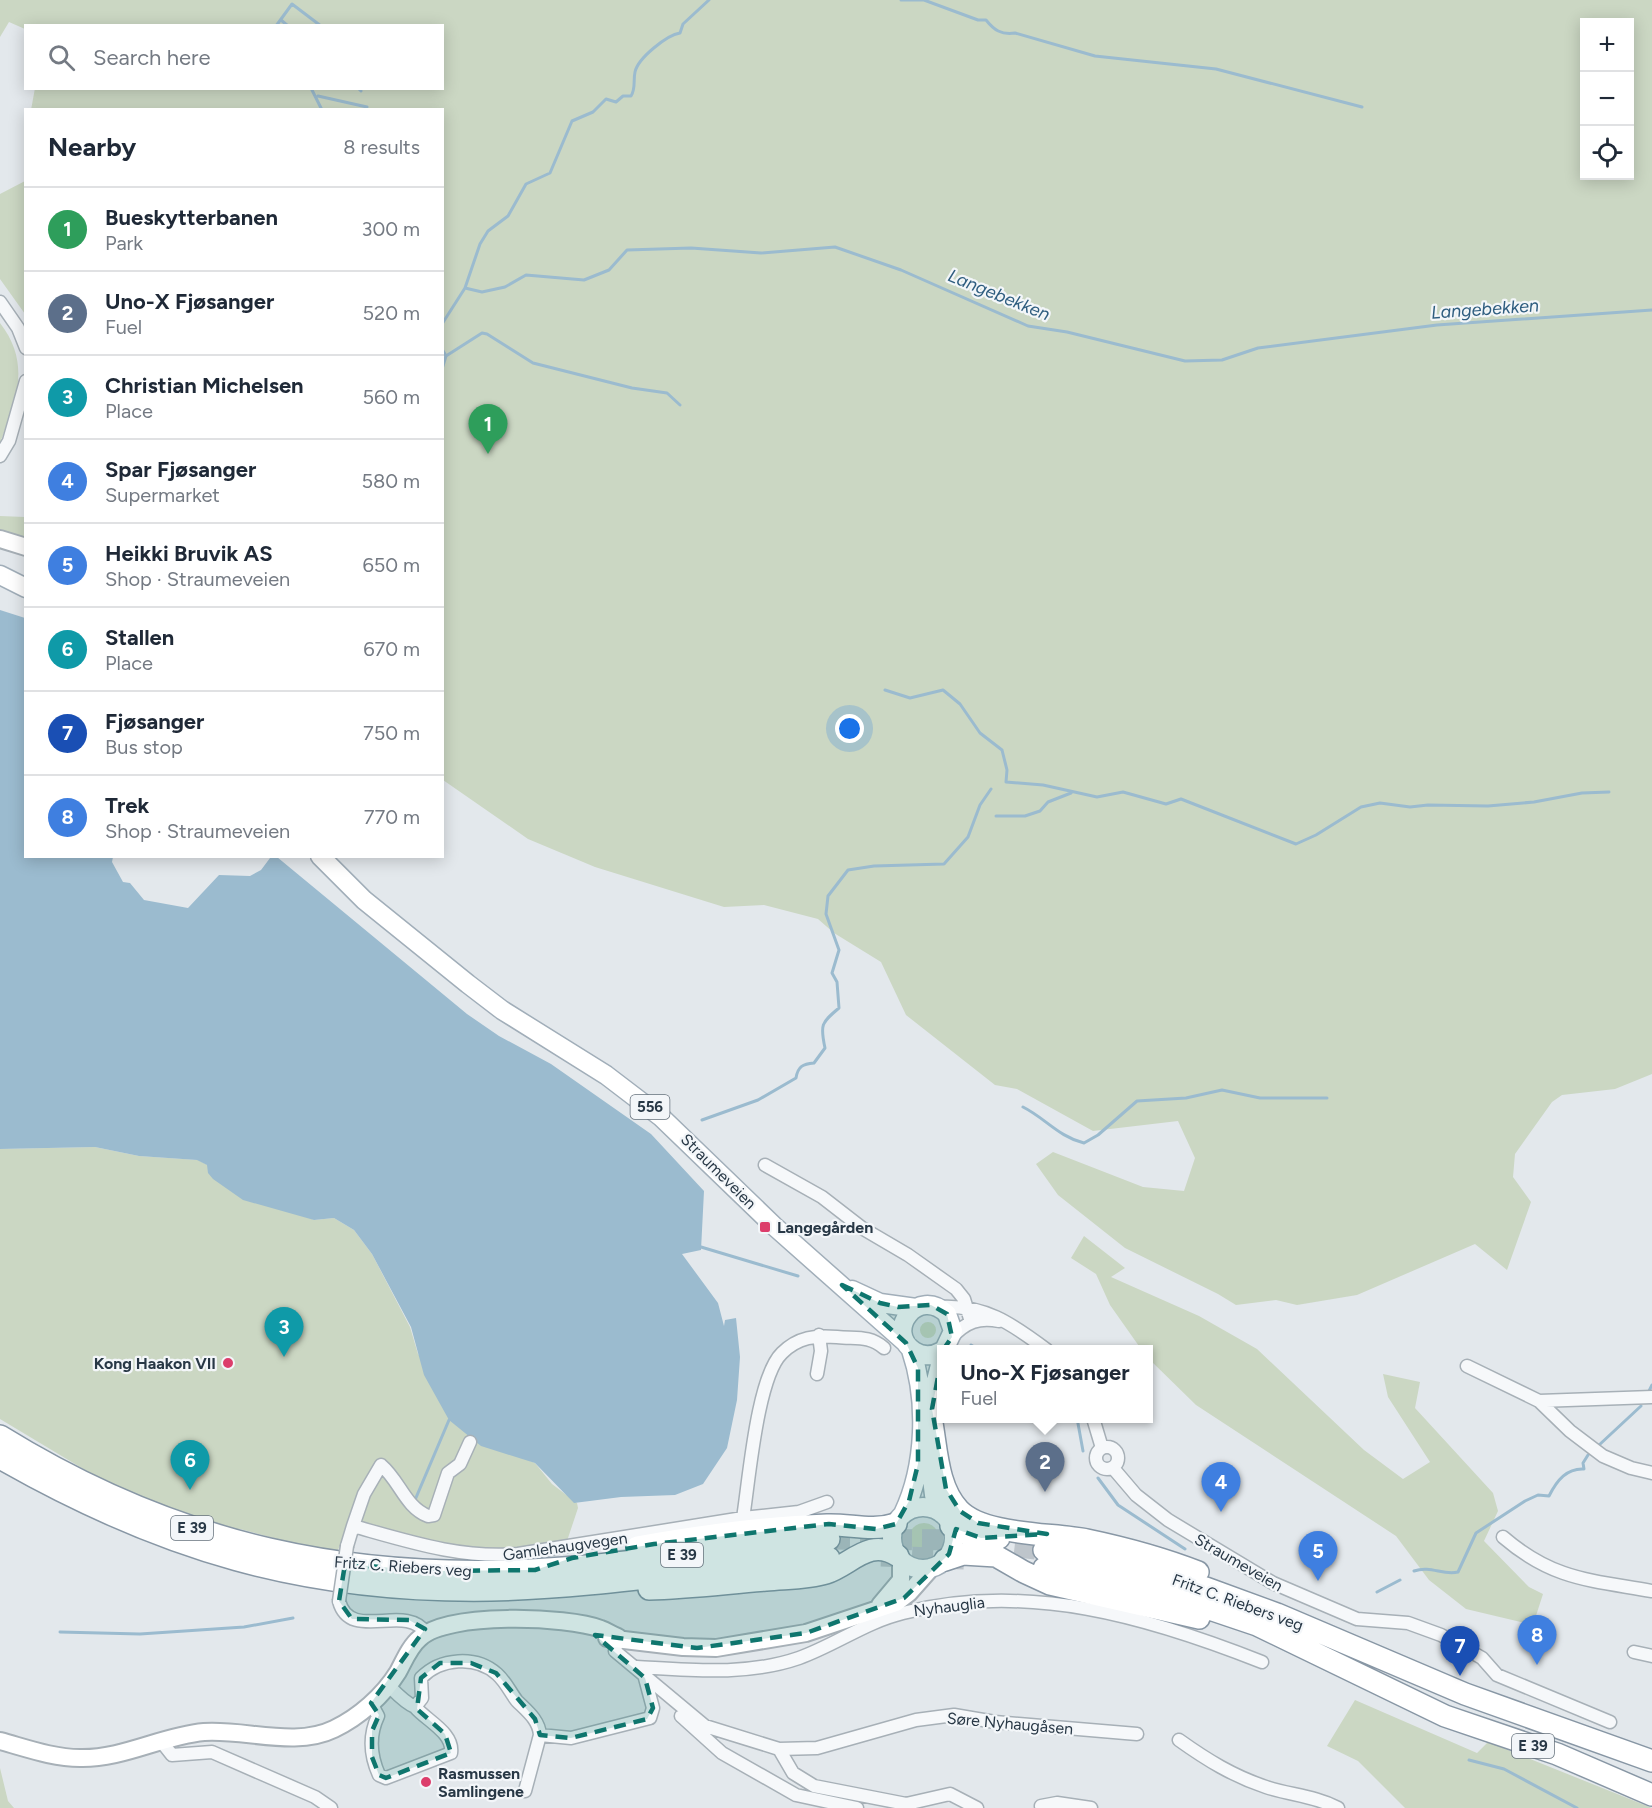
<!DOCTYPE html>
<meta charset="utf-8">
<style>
body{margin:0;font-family:Figtree,sans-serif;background:#f2f2f3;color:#1f2937}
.controls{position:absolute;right:18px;top:18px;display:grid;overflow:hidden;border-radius:0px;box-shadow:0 3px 15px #0003}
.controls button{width:54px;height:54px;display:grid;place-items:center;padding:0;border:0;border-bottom:2px solid #e0e1e3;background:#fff;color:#1f2937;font:30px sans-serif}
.you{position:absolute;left:850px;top:729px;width:21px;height:21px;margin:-15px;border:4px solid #fff;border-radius:50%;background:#1a73e8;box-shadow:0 0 0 9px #1a73e833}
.badge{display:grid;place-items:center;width:39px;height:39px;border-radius:50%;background:#dc3d6b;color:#fff;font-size:20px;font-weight:700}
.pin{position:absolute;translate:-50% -50px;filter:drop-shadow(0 2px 3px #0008)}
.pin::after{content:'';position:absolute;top:32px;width:21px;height:18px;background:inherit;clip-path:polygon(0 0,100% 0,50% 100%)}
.popup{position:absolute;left:937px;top:1345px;width:216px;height:78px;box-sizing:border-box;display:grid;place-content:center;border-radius:0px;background:#fff;filter:drop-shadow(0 2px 4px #0005);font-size:20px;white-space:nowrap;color:#747a83}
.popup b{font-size:22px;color:#1f2937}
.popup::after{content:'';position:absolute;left:50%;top:100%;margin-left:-12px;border:12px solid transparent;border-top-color:#fff}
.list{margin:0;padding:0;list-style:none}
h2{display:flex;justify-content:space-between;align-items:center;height:78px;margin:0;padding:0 24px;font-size:26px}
h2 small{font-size:20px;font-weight:400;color:#747a83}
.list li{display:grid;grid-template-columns:39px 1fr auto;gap:18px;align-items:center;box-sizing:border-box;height:84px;padding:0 24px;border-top:2px solid #e0e1e3}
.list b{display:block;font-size:22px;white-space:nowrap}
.list p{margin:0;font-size:20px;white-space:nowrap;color:#747a83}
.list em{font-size:20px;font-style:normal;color:#747a83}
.icon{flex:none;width:33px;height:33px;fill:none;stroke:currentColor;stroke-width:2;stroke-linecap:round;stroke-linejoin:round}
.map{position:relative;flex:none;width:1652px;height:1808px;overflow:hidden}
.search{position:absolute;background:#fff;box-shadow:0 3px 15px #0003;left:24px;top:24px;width:420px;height:66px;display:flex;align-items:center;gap:15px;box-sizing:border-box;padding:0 21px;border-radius:0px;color:#747a83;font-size:22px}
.panel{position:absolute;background:#fff;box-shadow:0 3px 15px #0003;left:24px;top:108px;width:420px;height:750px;border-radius:0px}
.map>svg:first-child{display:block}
.green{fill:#cbd7c3;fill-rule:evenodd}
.water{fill:#9bbbcf}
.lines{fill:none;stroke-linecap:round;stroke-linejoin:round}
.stream{stroke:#9bbbcf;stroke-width:3}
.highway-tunnel{stroke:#bec5cb;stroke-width:21;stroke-dasharray:21 10;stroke-linecap:butt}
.street-casing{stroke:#a7b0b7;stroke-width:15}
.secondary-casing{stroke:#a7b0b7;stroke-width:20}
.primary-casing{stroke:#a1aeb9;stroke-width:21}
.highway-casing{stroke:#8897a5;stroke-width:24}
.street{stroke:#f6f8fa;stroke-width:12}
.secondary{stroke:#fff;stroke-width:16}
.primary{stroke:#fff;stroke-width:18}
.highway{stroke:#fff;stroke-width:21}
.street-bridge-casing{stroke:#a7b0b7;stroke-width:15;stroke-linecap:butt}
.street-bridge{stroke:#f6f8fa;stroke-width:12}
.marked{fill:#0f766e;fill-opacity:0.2;stroke:#0f766e;stroke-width:4.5;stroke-dasharray:12 8;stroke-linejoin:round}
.poi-dot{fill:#dc3d6b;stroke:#f3f6f9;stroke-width:2}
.labels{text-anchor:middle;stroke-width:4.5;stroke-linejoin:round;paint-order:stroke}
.shield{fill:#f3f6f9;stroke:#65717c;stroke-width:1.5}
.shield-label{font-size:15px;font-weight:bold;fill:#283846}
.street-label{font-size:16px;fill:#283846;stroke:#f3f6f9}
.poi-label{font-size:16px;font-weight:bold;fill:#283846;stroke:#f3f6f9;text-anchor:start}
.water-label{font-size:18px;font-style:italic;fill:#2e5d7f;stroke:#f3f6f9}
</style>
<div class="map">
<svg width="1652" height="1808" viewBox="0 0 1652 1808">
<rect width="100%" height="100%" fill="#e3e8ec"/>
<path class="green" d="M0,0H1652V1074L1615,1089L1562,1095L1552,1102L1515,1154L1513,1177L1531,1202L1507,1270L1475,1244L1357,1295L1297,1305L1276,1300L1236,1305L1218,1294L1125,1248L1058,1195L1036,1164L1053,1152L1143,1187L1184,1191L1195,1158L1178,1121L1093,1131L1017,1089L995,1085L906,1015L881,962L834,933L818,919L764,905L724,907L595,867L528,839L443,780L442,110H31L35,88H442V26H26L25,29L9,22L0,37ZM1584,22H1630V176H1584Z
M25,181V314L0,279V194Z
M0,323C31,363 17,400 0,443Z
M0,516L25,517V541L0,533Z
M95,1147L139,1156L198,1160L314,1220L334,1218L354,1230L372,1254L410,1327L418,1354L518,1456L535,1463L552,1484L577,1503L578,1508L567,1541L530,1552L462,1550L350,1520L336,1555L240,1529L219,1532L145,1506L0,1419V1149Z
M1084,1236L1125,1268L1111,1277L1199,1316L1257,1349L1364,1450L1403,1479L1430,1462L1388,1397L1383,1374L1420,1382L1415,1408L1493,1493L1498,1511L1484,1541L1529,1587L1543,1594L1533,1625L1466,1609L1429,1580L1396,1536L1196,1405L1149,1359L1148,1350L1141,1349L1110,1305L1096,1274L1071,1258Z
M920 1330a8 8 0 1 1 16 0a8 8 0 1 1-16 0Z
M909 1538a15 15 0 1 1 30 0a15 15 0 1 1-30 0Z
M1355,1700L1477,1753L1488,1742L1652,1808H1405L1358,1761L1327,1746Z
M0,1768L8,1801L14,1808H0Z"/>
<path class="water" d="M0,610L25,618L26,856L113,857L112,862L123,882L130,883L144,900L188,908L219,875L250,876L261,870L270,858L277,857L467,1014L499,1036L551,1064L651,1134L704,1191L701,1250L682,1254L718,1303L724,1326L725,1320L736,1318L740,1357L737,1400L727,1448L703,1484L675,1495L621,1497L574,1503L535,1463L481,1446L449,1420L424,1375L411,1327L372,1254L354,1230L334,1218L314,1220L243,1200L213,1179L208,1173L207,1165L197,1160L139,1156L95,1147L0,1149Z"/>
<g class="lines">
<path class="stream" d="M901,0H924L978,20H986C994,30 1001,35 1015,33L1095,56L1216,69L1362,107
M281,20L288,26
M276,26L292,4L321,26
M311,88L322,110
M358,88L361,91
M318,96L367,107
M465,288L482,292L505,287L526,275L584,280L609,270L627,250L691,248L761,253L835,247L901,270L1028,326L1067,332L1185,361L1222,360L1258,348L1437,325L1652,310
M442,324L465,288L480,244L488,231L508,216L526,184L550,173L572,121L593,112L606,99L616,102L623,96H631C636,88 633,81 635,72C638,58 667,35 680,33L683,24L709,0
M442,349L446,356L442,369
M446,356L482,333L487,334L533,363L632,388L667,393L680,405
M885,690L910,698L943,690L960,704L980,733L1002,750L1007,770L1006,782L1043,785L1097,797L1123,792L1166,804L1181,799L1296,844L1316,835L1361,807L1380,803L1410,807L1428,805L1488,806L1534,802L1582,793L1609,792
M996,816H1025L1040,811L1048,802L1071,793
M1023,1107C1045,1118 1059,1137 1084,1143L1098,1135L1137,1101L1186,1098L1222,1090L1260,1098H1327
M702,1120L758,1100L796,1078C798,1066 803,1064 814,1063L825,1048C820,1025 821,1023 839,1008L837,982L832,973L839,950L826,914L828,896L848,870L874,866L944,864L968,837L980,805L991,789
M701,1247L798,1276
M971,1345L979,1350
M1649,1391L1652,1385
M1077,1418L1083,1451
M1598,1446L1641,1406
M1098,1478L1118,1505L1185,1549
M415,1500L449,1420
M1414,1571C1431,1565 1443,1576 1458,1572L1476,1533L1525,1501L1538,1495L1549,1496C1557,1480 1567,1468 1584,1469L1583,1463L1588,1455
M1377,1592L1400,1580
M60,1632L140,1634L244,1627L293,1618
M1469,1760L1504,1769L1577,1808"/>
<path class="highway-tunnel" d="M829,1539L960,1540L1044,1550
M881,1556L964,1559"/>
<defs>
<path id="street" d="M0,302L18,328L26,348
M0,456L9,441L26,381
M765,1165L822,1197L862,1228L908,1255L956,1289L964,1299L971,1322
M938,1307C984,1304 1011,1323 1047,1350
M952,1337C966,1322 979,1317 999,1321
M1467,1366L1539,1401L1570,1431L1603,1456L1631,1468L1652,1473
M817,1374L821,1351L819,1335
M1539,1401L1652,1397
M1093,1418L1102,1448
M1096 1458a11 11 0 1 1 22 0a11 11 0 1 1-22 0Z
M1113,1468L1136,1495L1168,1520L1273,1583L1357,1619L1408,1623L1441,1635L1482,1658L1497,1675L1610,1722
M743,1518C749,1481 757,1377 782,1353C798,1337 816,1335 837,1337C856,1339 869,1335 884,1348
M353,1526L364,1494L381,1465C400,1481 405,1507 428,1516L434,1515L448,1473L460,1464L470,1442
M1503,1537C1553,1580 1590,1580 1652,1591
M347,1546L353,1526C407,1541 461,1559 518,1554L743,1518L799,1512L827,1502
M339,1601C350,1643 406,1602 426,1633
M618,1637L615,1651L705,1726L779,1749L817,1748L916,1720L954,1715L995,1722L1137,1734
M1634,1652L1652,1656
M637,1667C691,1670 747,1676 799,1658C835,1645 866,1622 903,1613C1027,1581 1148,1617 1262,1662
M388,1685C396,1693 405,1703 415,1707L422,1698L421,1678C440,1658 476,1655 497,1674C506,1682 510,1692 517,1701C527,1711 539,1720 540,1735L571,1738L650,1718L653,1708L645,1678
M371,1703L378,1716C369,1735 370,1755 379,1775L386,1778L451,1753C454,1733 427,1721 415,1707
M681,1716L722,1753L796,1795L857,1808
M1179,1740C1207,1760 1233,1776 1266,1787C1290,1795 1315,1796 1338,1808
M161,1741L172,1755L212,1752L315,1797L331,1808
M779,1749L793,1773L814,1786L906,1804L950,1794L977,1808
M525,1791L540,1735
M1041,1806L1057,1803L1091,1808"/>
<path id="secondary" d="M0,539L26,547
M880,1605L901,1580V1560
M607,1638L683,1647L716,1648L806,1633L896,1603L909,1593L932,1567
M0,1741C26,1748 53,1758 80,1758C123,1759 161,1736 204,1732C246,1729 295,1748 334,1729C359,1717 383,1696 398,1672C404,1661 410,1646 420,1638C447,1612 567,1616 601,1629C607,1631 612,1635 618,1637"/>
<path id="primary" d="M0,575L26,588
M320,856L364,900L468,984L502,1010L606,1075L661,1117L774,1226L906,1343
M852,1290L880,1303L916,1308
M942,1351C933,1356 923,1357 914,1351C884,1331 918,1286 947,1314L953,1331L944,1350
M932,1416L933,1393L942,1357
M929,1455L934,1495L942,1514
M892 1538a31 31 0 1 1 62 0a31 31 0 1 1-62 0Z
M903,1514C926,1466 928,1400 911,1350"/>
<path id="highway" d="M932,1423C937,1452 938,1488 959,1510C984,1536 1052,1533 1087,1540C1125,1548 1162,1558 1198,1572
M0,1436C178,1546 355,1584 563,1568C652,1562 740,1545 829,1539
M0,1458C161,1550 305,1593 491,1590C605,1588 716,1566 829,1558
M951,1526L971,1536L999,1538
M637,1547C699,1536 764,1527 827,1525C851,1524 871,1532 896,1524
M1044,1550L1128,1566L1206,1588L1277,1614L1465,1694L1652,1761
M945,1560L963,1554L996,1556L1024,1572L1050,1584L1199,1618
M1044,1568L1171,1596L1257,1625L1445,1716L1557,1754L1652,1795
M649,1589C688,1588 727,1583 766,1580C785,1578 807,1579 826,1573C851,1565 869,1537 898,1556"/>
</defs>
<use href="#street" class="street-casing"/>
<use href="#secondary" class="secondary-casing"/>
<use href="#primary" class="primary-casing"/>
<use href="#highway" class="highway-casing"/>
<use href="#street" class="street"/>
<use href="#secondary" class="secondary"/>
<use href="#primary" class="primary"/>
<use href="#highway" class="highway"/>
<defs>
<path id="street-bridge" d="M339,1601L347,1546"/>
</defs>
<use href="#street-bridge" class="street-bridge-casing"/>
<use href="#street-bridge" class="street-bridge"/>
</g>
<path class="marked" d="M842,1285L880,1303L898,1307L931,1305L947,1314L952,1337L943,1350L932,1409L946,1489L960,1511L978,1523L1047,1534L981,1538L956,1529L949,1554L904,1598L806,1633L697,1648L595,1635L645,1678L653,1708L647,1719L571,1738L540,1735L535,1719L496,1673L471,1663H440L421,1678L417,1709L445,1734L451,1753L386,1778L379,1775L372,1757V1731L379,1715L371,1703L425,1629L409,1620L352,1619L339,1601L345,1564L430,1571L535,1570L572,1558L654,1544L829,1524L876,1529L896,1524L909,1501L918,1464V1368L906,1343Z"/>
<g class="poi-dot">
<rect x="759" y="1221" width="12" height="12" rx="3"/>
<circle cx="228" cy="1363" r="6"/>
<circle cx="426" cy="1782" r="6"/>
</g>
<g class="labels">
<g class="shield">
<rect x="630.5" y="1095" width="39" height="24" rx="4.5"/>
<rect x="171" y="1516" width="42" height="24" rx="4.5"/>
<rect x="661" y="1543" width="42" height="24" rx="4.5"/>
<rect x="1512" y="1734" width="42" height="24" rx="4.5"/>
</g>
<g class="shield-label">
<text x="650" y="1112">556</text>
<text x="192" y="1533">E 39</text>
<text x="682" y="1560">E 39</text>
<text x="1533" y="1751">E 39</text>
</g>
<g class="street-label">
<text transform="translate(719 1171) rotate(45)" y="6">Straumeveien</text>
<text transform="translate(565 1546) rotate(-8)" y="6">Gamlehaugvegen</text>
<text transform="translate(1239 1562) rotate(30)" y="6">Straumeveien</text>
<text transform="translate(403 1566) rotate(4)" y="6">Fritz C. Riebers veg</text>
<text transform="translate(1238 1602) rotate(20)" y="6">Fritz C. Riebers veg</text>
<text transform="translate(949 1606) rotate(-7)" y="6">Nyhauglia</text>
<text transform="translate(1010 1723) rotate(5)" y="6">Søre Nyhaugåsen</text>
</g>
<g class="poi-label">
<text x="777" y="1233">Langegården</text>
<text x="216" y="1369" text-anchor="end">Kong Haakon VII</text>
<text x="438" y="1779">Rasmussen<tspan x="438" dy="18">Samlingene</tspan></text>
</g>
<g class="water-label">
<text transform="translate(999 295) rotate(22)" y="6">Langebekken</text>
<text transform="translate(1485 309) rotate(-4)" y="6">Langebekken</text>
</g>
</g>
</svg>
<div class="controls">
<button>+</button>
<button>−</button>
<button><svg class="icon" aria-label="locate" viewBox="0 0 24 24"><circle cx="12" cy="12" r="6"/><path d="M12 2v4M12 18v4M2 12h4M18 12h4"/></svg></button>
</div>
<div class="you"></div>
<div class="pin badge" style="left:488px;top:454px;background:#2e9e5b">1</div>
<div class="pin badge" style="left:1045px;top:1492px;background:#5c6f8a">2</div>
<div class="popup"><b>Uno-X Fjøsanger</b>Fuel</div>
<div class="pin badge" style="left:284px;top:1357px;background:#0f9aa8">3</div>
<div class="pin badge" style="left:1221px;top:1512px;background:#3f7fe0">4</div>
<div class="pin badge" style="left:1318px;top:1581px;background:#3f7fe0">5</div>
<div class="pin badge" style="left:190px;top:1490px;background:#0f9aa8">6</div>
<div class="pin badge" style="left:1460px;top:1676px;background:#1a4fb4">7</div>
<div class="pin badge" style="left:1537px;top:1665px;background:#3f7fe0">8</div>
<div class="search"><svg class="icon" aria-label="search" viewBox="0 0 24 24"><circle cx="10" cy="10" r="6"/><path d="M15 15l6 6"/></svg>Search here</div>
<section class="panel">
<h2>Nearby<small>8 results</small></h2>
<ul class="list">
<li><span class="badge" style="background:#2e9e5b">1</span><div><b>Bueskytterbanen</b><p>Park</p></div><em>300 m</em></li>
<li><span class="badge" style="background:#5c6f8a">2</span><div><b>Uno-X Fjøsanger</b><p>Fuel</p></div><em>520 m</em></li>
<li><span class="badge" style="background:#0f9aa8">3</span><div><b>Christian Michelsen</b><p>Place</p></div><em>560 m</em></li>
<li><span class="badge" style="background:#3f7fe0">4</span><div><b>Spar Fjøsanger</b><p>Supermarket</p></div><em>580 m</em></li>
<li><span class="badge" style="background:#3f7fe0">5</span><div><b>Heikki Bruvik AS</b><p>Shop · Straumeveien</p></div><em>650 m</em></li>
<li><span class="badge" style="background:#0f9aa8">6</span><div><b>Stallen</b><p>Place</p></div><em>670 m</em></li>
<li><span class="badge" style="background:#1a4fb4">7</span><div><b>Fjøsanger</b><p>Bus stop</p></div><em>750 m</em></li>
<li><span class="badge" style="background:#3f7fe0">8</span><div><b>Trek</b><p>Shop · Straumeveien</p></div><em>770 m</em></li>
</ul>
</section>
</div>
